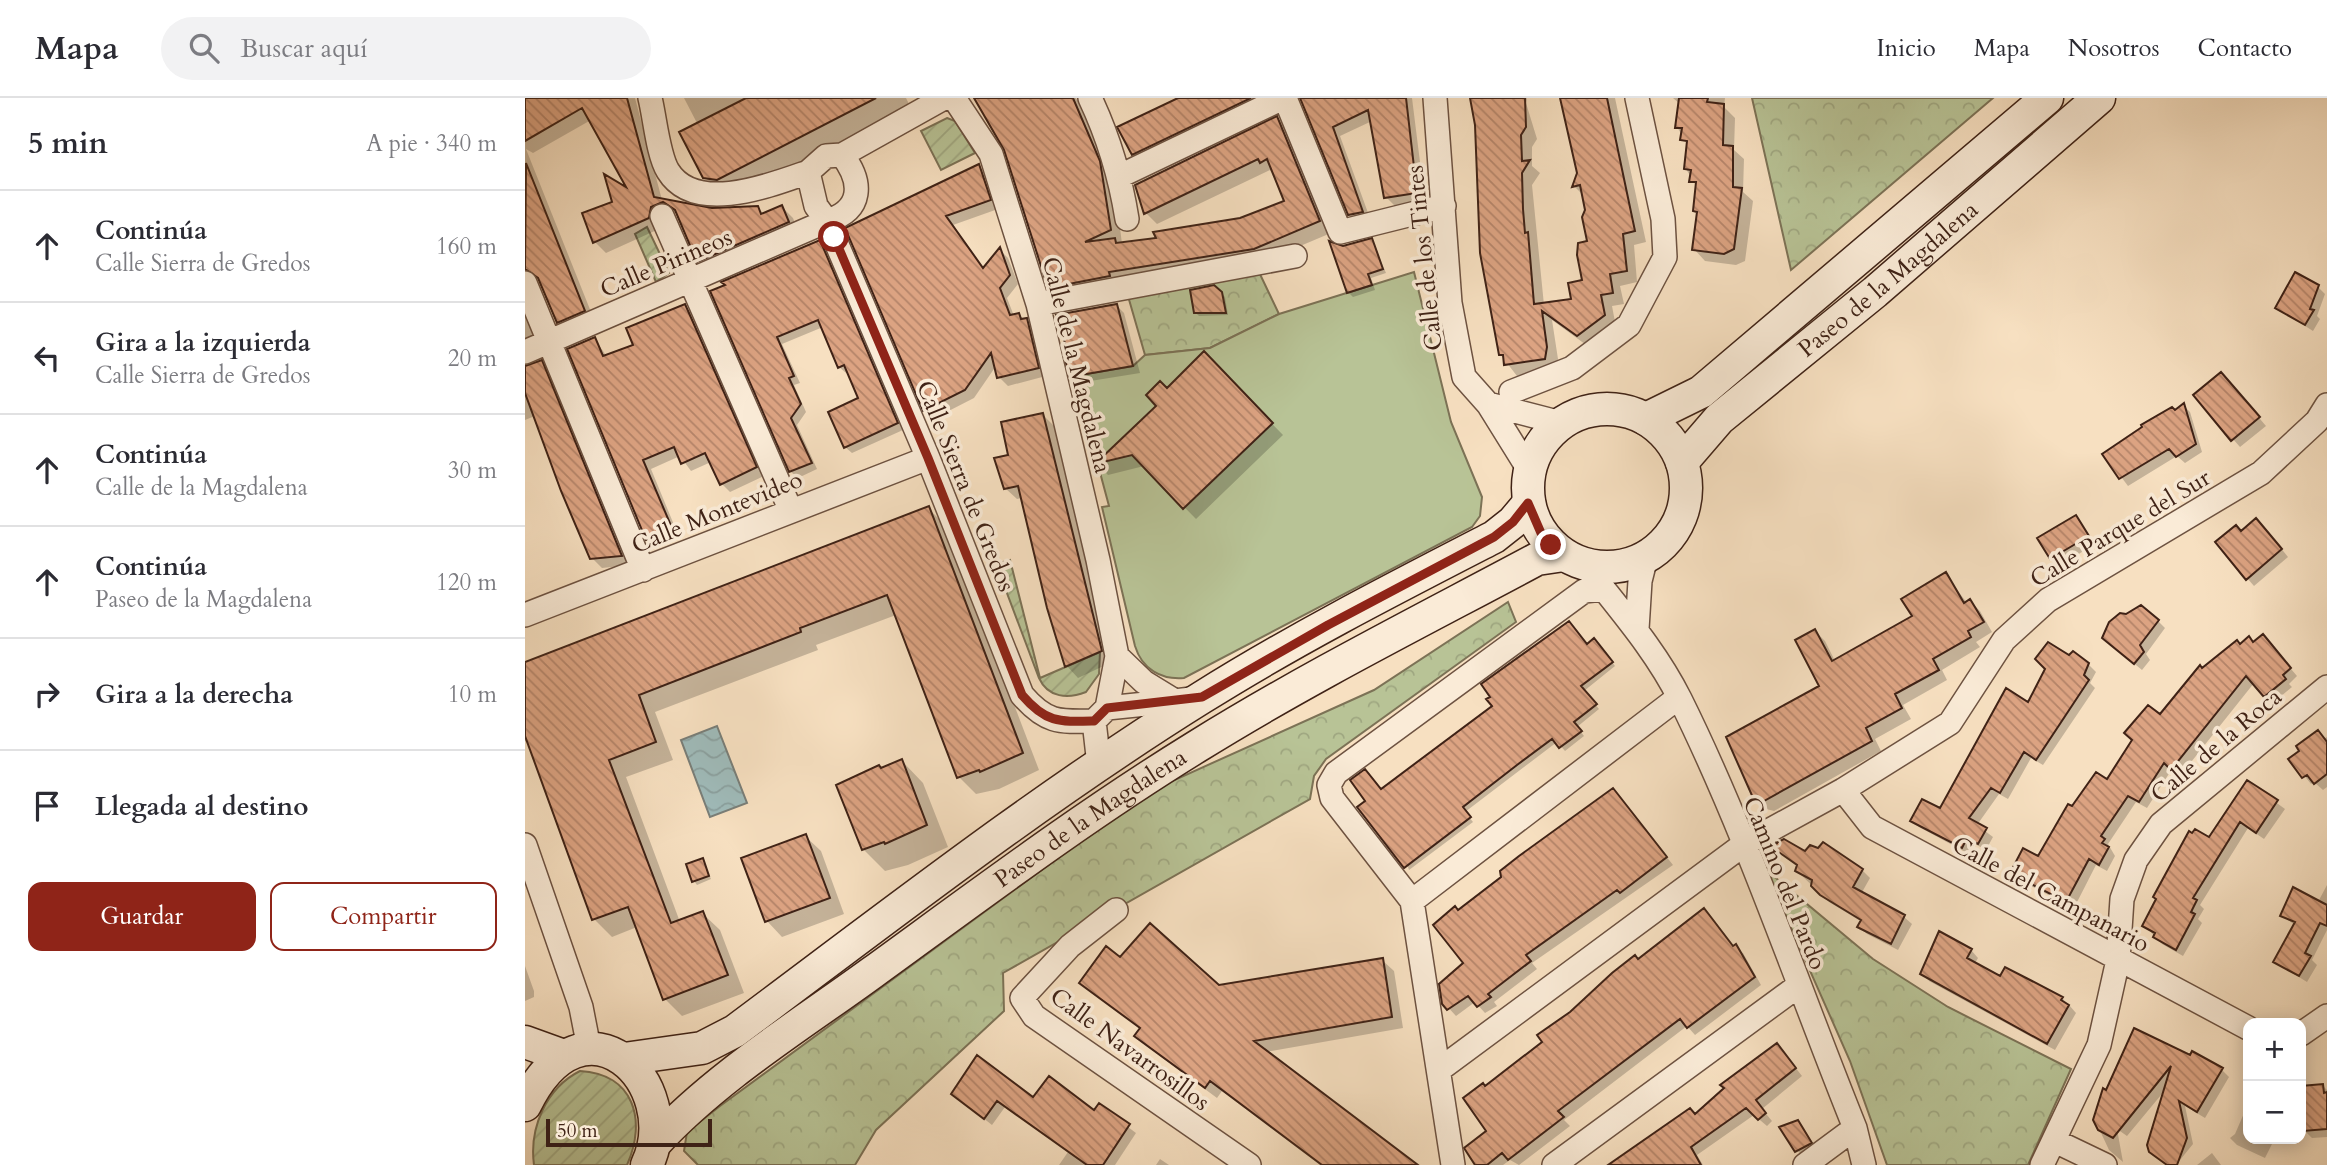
<!DOCTYPE html>
<html lang="es">
<meta charset="utf-8">
<style>
body{margin:0;font-family:Cardo,serif;background:#f2f2f3;color:#2b2b33}
.controls{position:absolute;right:21px;bottom:21px;display:grid;overflow:hidden;border-radius:14px;box-shadow:0 4px 18px #0003}
.controls button{width:63px;height:63px;display:grid;place-items:center;padding:0;border:0;border-bottom:2px solid #e1e1e2;background:#fff;color:#2b2b33;font:35px sans-serif}
.scale{position:absolute;left:21px;bottom:18px;width:166px;box-sizing:border-box;padding-left:7px;border:4px solid #3f2216;border-top:0;font-size:19px;line-height:24px;white-space:nowrap;color:#3f2216;-webkit-text-stroke:5px #faebd7;paint-order:stroke}
.stop{position:absolute;width:21px;height:21px;margin:-16px;border:5px solid #8f2418;border-radius:50%;background:#fff}
.stop.end{background:#8f2418;border-color:#fff;box-shadow:0 2px 7px #0008}
.list{margin:0;padding:0;list-style:none}
h2{display:flex;justify-content:space-between;align-items:center;height:91px;margin:0;padding:0 28px;font-size:30px}
h2 small{font-size:23px;font-weight:400;color:#7c7c81}
.list li{display:grid;grid-template-columns:46px 1fr auto;gap:21px;align-items:center;box-sizing:border-box;height:112px;padding:0 28px;border-top:2px solid #e1e1e2}
.list b{display:block;font-size:26px;white-space:nowrap}
.list p{margin:0;font-size:23px;white-space:nowrap;color:#7c7c81}
.list em{font-size:23px;font-style:normal;color:#7c7c81}
.actions{display:flex;gap:14px;padding:21px 28px}
.actions a{flex:1;padding:16px 0;border:2px solid #8f2418;border-radius:14px;text-align:center;font-size:24px;color:#8f2418}
.actions .main{background:#8f2418;color:#fff}
.icon{flex:none;width:38px;height:38px;fill:none;stroke:currentColor;stroke-width:2;stroke-linecap:round;stroke-linejoin:round}
.map{position:relative;flex:none;width:1802px;height:1067px;overflow:hidden}
header{display:flex;align-items:center;gap:42px;box-sizing:border-box;height:98px;padding:0 35px;background:#fff;border-bottom:2px solid #e1e1e2}
header strong{font-size:33px}
nav{display:flex;gap:38px;margin-inline-start:auto;font-size:24px}
.search{width:490px;height:63px;background:#f2f2f3;display:flex;align-items:center;gap:18px;box-sizing:border-box;padding:0 24px;border-radius:38px;color:#7c7c81;font-size:26px}
main{display:flex}
aside{flex:1;background:#fff}
.map>svg:first-child{display:block}
.park{fill:url(#park-crowns);stroke:#7c7256;stroke-width:2}
.garden{fill:url(#garden-furrows);stroke:#7c7256;stroke-width:2}
.pitch{fill:#b8c396;stroke:#7c7256;stroke-width:2}
.water{fill:url(#water-waves);stroke:#797e78;stroke-width:2}
.shadow{fill:#0003}
.building{fill:url(#building-back-hatch);stroke:#3f2216;stroke-width:2}
.lines{fill:none;stroke-linecap:round;stroke-linejoin:round}
.street-casing{stroke:#6d5241;stroke-width:26}
.secondary-casing{stroke:#3f2216;stroke-width:35}
.street{stroke:#faebd7;stroke-width:23}
.secondary{stroke:#faebd7;stroke-width:32}
.route{stroke:#8f2418;stroke-width:9}
.labels{text-anchor:middle;stroke-width:7;stroke-linejoin:round;paint-order:stroke}
.street-label{font-size:24px;fill:#3f2216;stroke:#faebd7}
</style>
<header>
<strong>Mapa</strong>
<div class="search"><svg class="icon" aria-label="search" viewBox="0 0 24 24"><circle cx="10" cy="10" r="6"/><path d="M15 15l6 6"/></svg>Buscar aquí</div>
<nav><a>Inicio</a><a>Mapa</a><a>Nosotros</a><a>Contacto</a></nav>
</header>
<main>
<aside>
<h2>5 min<small>A pie · 340 m</small></h2>
<ul class="list">
<li><svg class="icon" aria-label="ahead" viewBox="0 0 24 24"><path d="M12 20V5M6 11l6-6 6 6"/></svg><div><b>Continúa</b><p>Calle Sierra de Gredos</p></div><em>160 m</em></li>
<li><svg class="icon" aria-label="left" viewBox="0 0 24 24"><path d="M17 20v-9H6M10 6l-5 5 5 5"/></svg><div><b>Gira a la izquierda</b><p>Calle Sierra de Gredos</p></div><em>20 m</em></li>
<li><svg class="icon" aria-label="ahead" viewBox="0 0 24 24"><path d="M12 20V5M6 11l6-6 6 6"/></svg><div><b>Continúa</b><p>Calle de la Magdalena</p></div><em>30 m</em></li>
<li><svg class="icon" aria-label="ahead" viewBox="0 0 24 24"><path d="M12 20V5M6 11l6-6 6 6"/></svg><div><b>Continúa</b><p>Paseo de la Magdalena</p></div><em>120 m</em></li>
<li><svg class="icon" aria-label="right" viewBox="0 0 24 24"><path d="M7 20v-9h11M14 6l5 5-5 5"/></svg><div><b>Gira a la derecha</b></div><em>10 m</em></li>
<li><svg class="icon" aria-label="arrive" viewBox="0 0 24 24"><path d="M6 21V4h12l-3 4 3 4H6"/></svg><div><b>Llegada al destino</b></div></li>
</ul>
<div class="actions"><a class="main">Guardar</a><a>Compartir</a></div>
</aside>
<div class="map">
<svg width="1802" height="1067" viewBox="0 0 1802 1067">
<defs>
<pattern id="park-crowns" width="20" height="18" patternUnits="userSpaceOnUse" patternTransform="scale(1.75)"><rect width="20" height="18" fill="#b8c396"/><path d="M2 6a3 3 0 1 1 6 0M12 15a3 3 0 1 1 6 0" fill="none" stroke="#9fa781"/></pattern>
<pattern id="garden-furrows" width="10" height="10" patternUnits="userSpaceOnUse" patternTransform="scale(1.75)"><rect width="10" height="10" fill="#b8c396"/><path d="M-1 1l2-2M0 10L10 0M9 11l2-2" fill="none" stroke="#9fa781"/></pattern>
<pattern id="water-waves" width="16" height="10" patternUnits="userSpaceOnUse" patternTransform="scale(1.75)"><rect width="16" height="10" fill="#9fbbba"/><path d="M0 5q4-4 8 0t8 0" fill="none" stroke="#8aa09f"/></pattern>
<pattern id="building-back-hatch" width="6" height="6" patternUnits="userSpaceOnUse" patternTransform="scale(1.75)"><rect width="6" height="6" fill="#dca382"/><path d="M-1 5l2 2M0 0l6 6M5-1l2 2" fill="none" stroke="#b48469"/></pattern>
</defs>
<rect width="100%" height="100%" fill="#f7e0c1"/>
<filter id="stains"><feTurbulence type="fractalNoise" baseFrequency=".00286" numOctaves="4"/><feColorMatrix values="0 0 0 0 .2 0 0 0 0 .09 0 0 0 0 .02 0 0 0 .5 -.17"/></filter>
<radialGradient id="worn" r=".72"><stop offset=".6" stop-color="#630" stop-opacity="0"/><stop offset="1" stop-color="#630" stop-opacity=".3"/></radialGradient>
<path class="park" d="M1227,0H1468L1266,172Z
M733,172L754,216L685,250L620,257L603,198Z
M983,504L991,524L801,661L789,678L785,701L478,875L479,913L351,1032L330,1067H173L159,1053L162,1034L195,1008L623,694L849,592Z
M1240,771L1348,861L1423,909L1546,971L1503,1067H1362L1325,963Z"/>
<path class="garden" d="M422,20L430,23L450,55L416,72L396,33Z
M122,129L144,175L131,184L110,136Z
M485,462L515,580L575,554L574,576L561,594C543,601 523,600 514,580L471,466Z
M55,973C109,976 122,1022 102,1067H9C4,1030 21,990 55,973Z"/>
<path class="pitch" d="M889,174L926,324L957,399L955,418L947,429L659,580C636,582 617,571 610,548L577,409L584,408L569,352L554,277L608,268L620,257L685,250L754,216Z"/>
<path class="water" d="M192,628L222,705L185,719L156,642Z"/>
<path class="shadow" d="M0,0H110L137,102L187,112L232,109L239,116L257,109L268,120L274,136L185,174L174,163L152,114L137,120L134,131L81,155L70,144L89,105L106,93L66,22L8,55L1,51L70,224L44,235L33,224L0,146Z
M159,0H381L386,10L211,100L199,98L180,79L173,27Z
M451,0H551L572,39L591,98L597,146L634,141L715,121L761,104L745,72L632,126L621,115L752,20L764,32L806,135L742,162L537,201L525,189L479,48Z
M657,0H760L620,67L608,56Z
M787,0H887L900,104L870,108L861,99L847,23L815,38L846,123L834,126L825,116Z
M946,0H1002L1001,5L1012,41L1007,49V68L1015,75L1007,87L1019,207L1048,202L1059,184L1064,145L1059,98L1049,88L1053,69L1038,0H1090L1121,144L1109,147L1112,184L1095,188L1099,206L1087,208L1091,229L1064,249L1027,222L1033,261L1031,272L992,278L975,256L952,27Z
M1148,0H1200L1199,9L1210,20L1209,52L1219,61L1218,94L1228,103L1220,163L1211,167L1180,163L1169,151L1173,116L1170,112L1172,89L1161,71L1163,47L1152,29L1155,6Z
M454,68L463,77L473,111L428,127L459,171L475,152L483,160L493,186L482,200L489,218L494,217L510,230L521,278L483,288L474,279L471,268L449,300L408,321L400,312L323,131Z
M847,142L861,175L846,180L850,192L828,199L823,194L818,149Z
M294,144L301,151L378,332L327,355L320,349L335,301L324,274L321,275L314,269L298,229L257,246L275,285L269,287L281,314L272,327L292,371L273,380L266,374L188,194Z
M1793,189L1800,196L1792,218L1795,221L1788,233L1752,210Z
M696,195L700,199L703,217L674,218L671,215Z
M591,207L599,215L615,275L553,285L546,278V259Z
M160,208L168,217L239,378L205,394L197,386L186,364L166,373L155,358L126,371L154,439L131,449L122,441L70,241L82,259L110,248Z
M0,211L15,247L0,255Z
M679,256L758,337L671,421L619,368L583,377L573,366L634,308L642,292Z
M16,264L26,274L106,467L77,470L67,460L10,318L0,322V269Z
M1703,283L1741,328L1715,349L1670,298Z
M1658,307L1665,314L1677,354L1660,365L1652,358L1603,388L1579,356Z
M518,317L529,328L587,564L553,580L542,568L523,509L497,400L492,401L480,390L485,358Z
M403,410L421,428L514,672L474,691L451,696L434,679L371,517L291,547L293,552L130,614L148,662L101,679L155,824L177,815L195,832L219,895L157,918L140,901L112,829L87,839L69,821L6,648L0,643V566Z
M1550,419L1570,446L1534,468L1515,440Z
M1739,429L1763,459L1729,488L1722,480L1716,434Z
M1421,477L1442,505L1445,503L1455,513L1467,534L1451,544L1455,549L1417,572L1422,582L1378,607L1386,621L1350,641L1356,653L1249,713L1241,711L1230,701L1296,588L1290,533L1300,543L1310,563L1389,519Z
M1633,523L1640,530L1621,556L1625,562L1617,572L1587,547Z
M1073,546L1090,568L1059,593L1074,611L1052,629L1059,638L1040,653L1032,644L940,714L948,724L884,772L857,693L1063,548Z
M1745,546L1772,578L1764,586L1767,589L1748,605L1729,585L1655,678L1647,671L1622,710L1611,704L1583,746L1590,758L1582,773L1571,767L1549,810L1494,782L1487,774L1514,761L1547,711L1583,683L1677,572L1715,548Z
M1544,559L1563,566L1571,574L1565,585L1570,590L1518,667L1506,660L1483,701L1474,696L1452,727L1468,739L1461,752L1450,746L1444,756L1394,729L1387,722L1416,713Z
M1802,639V689L1798,692L1789,684L1786,686L1766,661Z
M377,663L398,685L423,749L383,767L360,773L338,751L356,671Z
M1723,684L1760,711L1739,741L1723,730L1675,807L1679,811L1673,821L1677,825L1658,858L1637,846L1620,828L1685,741Z
M1095,700L1148,767L1007,865L1012,871L969,904L972,908L960,915L950,904L931,918L919,905L941,865L934,814Z
M280,738L296,753L319,816L257,839L242,823L219,761Z
M1248,748L1337,772L1345,780L1336,796L1379,819L1387,826L1373,852L1342,836L1334,829L1337,824L1304,804L1272,773L1273,768Z
M177,762L186,781L172,787L169,783Z
M1802,787V832L1787,862L1792,867L1782,884L1750,864L1770,827L1757,818L1793,804Z
M1179,812L1209,850L1218,855L1236,887L1170,937L1162,928L1039,1022L1045,1028L994,1067L985,1062L978,1067H952L964,1034L960,990Z
M1446,852L1453,860L1449,867L1476,881L1537,900L1544,907L1551,915L1530,952L1404,883L1397,875Z
M595,861L694,889L857,862L869,873L878,930L740,954L890,1067H795L697,993L692,1000L623,949L611,938L616,931L556,885Z
M0,868L9,893V899L0,903Z
M1259,955L1277,978L1237,1011L1247,1023L1242,1028L1229,1017L1172,1057L1178,1067L1087,1066L1119,1041L1122,1045L1171,1018Z
M1666,959L1697,972L1704,979L1680,1020L1660,1008L1668,1046L1651,1067H1641L1625,1053L1641,991L1602,1038L1592,1031L1598,1064L1584,1052L1570,1022L1580,990L1583,992Z
M1798,988L1802,992V1039L1787,1040L1780,1033L1776,990Z
M428,996L509,1001L570,1015L575,1008L611,1035L590,1067H534L543,1054L480,1009L467,1027Z
M1723,1006V1041H1756L1755,1044L1749,1042L1740,1060L1712,1047L1705,1040L1710,1036Z
M1273,1024L1293,1052L1279,1061L1256,1030Z
M1687,1055L1696,1067H1672Z
M635,1061L644,1067H631Z"/>
<path class="building" d="M0,0H102L129,99L187,110L233,108L236,116L257,107L264,124L172,164L150,112L138,104L126,109L124,120L68,145L57,115L87,104L79,76L101,89L57,10L0,43Z
M221,0H351L192,82L178,80L154,34Z
M449,0H548L575,63L586,132L560,144L590,140L591,145L631,140L628,134L715,120L759,103L742,61L735,65L733,61L619,116L610,87L752,18L795,123L729,151L584,174L585,178L523,190L479,52Z
M653,0H726L607,57L592,29Z
M775,0H881L892,95L859,100L843,12L808,29L838,114L823,117Z
M945,0H1000L1001,29L996,37L997,63L1005,62L997,75L998,111L1000,135L1003,134L1009,206L1046,201L1043,185L1057,182L1052,157L1053,145L1062,143L1057,119L1060,112L1055,87L1047,89L1052,75L1035,0H1082L1110,133L1098,136L1102,173L1085,176L1088,195L1076,197L1080,217L1052,238L1017,213L1022,249L1020,261L979,267L978,257H974L955,155L950,27Z
M1154,0H1183L1182,4L1199,6L1198,47L1208,48V89L1217,90L1209,151L1199,156L1167,152L1172,114L1168,113L1171,84H1164L1166,72L1159,71L1162,43L1155,42L1157,30H1150Z
M1,65L60,213L32,225L13,180L0,171Z
M454,66L466,102L421,118L458,170L475,149L485,177L475,190L485,217L494,215L496,221L502,220L514,270L472,280L466,255L440,292L398,313L320,130Z
M847,140L858,171L843,176L847,187L822,195L804,143L818,148Z
M295,142L373,325L319,350L303,314L333,300L319,267L313,270L293,222L252,239L269,278L264,280L276,306L266,320L287,365L264,374L185,193L200,187L196,184Z
M1770,174L1794,187L1785,211L1789,212L1780,227L1750,210Z
M689,187L697,194L701,215H669L665,192Z
M160,206L232,369L195,387L180,355L156,366L149,349L118,362L147,430L121,442L42,251L70,239L78,258L108,247L101,230Z
M592,206L608,268L544,279L540,260L544,258L531,217Z
M679,253L748,325L658,411L607,357L570,366L631,308L621,297L635,283L642,290Z
M17,262L97,458L65,461L36,393L0,295V268Z
M1696,274L1735,319L1706,343L1668,297Z
M1659,305L1671,346L1651,359L1644,351L1594,381L1577,356L1617,329L1616,327L1647,309L1650,312Z
M518,315L577,553L540,569L522,510L493,388L479,391L469,360L483,357L476,324Z
M404,408L498,655L455,674L454,672L432,680L362,497L275,530L276,534L114,597L131,644L84,662L146,825L178,813L203,877L138,902L103,809L67,822L0,638V564Z
M1551,417L1564,438L1525,461L1512,440Z
M1731,420L1757,451L1721,482L1690,444L1711,427L1716,433Z
M1421,474L1439,505L1445,501L1459,524L1443,533L1446,539L1408,561L1414,572L1370,596L1377,610L1341,630L1347,643L1239,703L1229,702L1201,639L1294,588L1270,542L1290,531L1307,563L1387,518L1376,501Z
M1616,507L1634,522L1615,547L1619,554L1609,566L1577,540L1584,524L1595,515L1601,516Z
M1044,523L1062,546L1069,540L1088,564L1056,588L1072,606L1049,624L1057,633L1034,650L1027,641L992,667L938,709L946,719L879,770L832,709L840,703L825,682L840,671L856,691L967,608L961,601L965,599L956,586Z
M1738,536L1766,570L1758,577L1761,581L1739,599L1721,578L1646,672L1639,665L1614,704L1603,698L1576,738L1580,741L1577,745L1584,749L1574,767L1564,761L1541,804L1485,775L1498,750L1513,758L1543,706L1547,708L1571,674L1582,681L1607,642L1599,635L1623,607L1635,616L1675,567L1677,570L1712,542L1715,546L1724,538L1728,544Z
M1523,544L1544,557L1548,553L1564,565L1559,577L1564,582L1511,662L1499,654L1475,695L1466,690L1444,720L1462,730L1453,746L1442,740L1437,750L1385,723L1397,701L1415,710L1481,590L1503,604L1520,571L1510,561Z
M1793,632L1802,644V676L1789,686L1782,677L1777,680L1763,661L1774,653L1771,648Z
M377,661L402,727L360,746L359,744L337,752L311,687L354,667L356,670Z
M1722,682L1753,702L1731,735L1715,724L1668,800L1672,802L1666,814L1670,816L1651,852L1628,839L1630,835L1617,828L1631,801L1628,799L1664,733L1667,735L1670,731L1684,739Z
M1088,690L1142,759L1095,795L1092,792L1001,857L1006,863L963,896L966,899L952,909L943,898L922,912L917,906L914,886L938,865L908,827L930,808L933,812L976,779L975,773L994,758Z
M281,736L305,800L240,824L216,760Z
M1259,741L1280,753L1285,747L1293,750L1298,744L1338,771L1328,789L1380,817L1366,846L1332,829L1336,822L1295,797L1286,788L1287,782L1270,773L1272,767L1245,748Z
M178,760L184,778L167,784L161,766Z
M1768,789L1802,807V828L1795,825L1780,855L1786,858L1774,878L1748,864L1770,824L1755,818Z
M1179,810L1208,848L1211,846L1230,879L1162,930L1155,921L1033,1013L1039,1019L983,1062L977,1055L962,1067H950L939,1050L961,1033L938,1000L958,985L960,988L1017,944L1012,937L1045,914L1087,875L1110,857L1113,861Z
M625,825L694,887L858,860L867,919L729,943L893,1067H797L685,983L680,990L609,938L615,930L554,885L581,848L595,859Z
M1414,833L1447,851L1442,860L1475,878L1480,869L1538,899L1536,902L1544,907L1522,946L1395,876Z
M1609,930L1665,957L1667,953L1698,970L1672,1014L1654,1003L1662,1040L1652,1067H1642L1624,1054L1622,1047L1646,968L1588,1040L1573,1032L1568,1022L1578,990L1581,992Z
M1252,945L1271,970L1231,1002L1241,1015L1233,1022L1221,1010L1166,1049L1176,1067H1083L1165,1010L1170,1016L1199,990L1195,987Z
M452,957L508,999L524,978L569,1012L574,1005L605,1026L578,1067H562L472,1003L459,1021L426,996Z
M1798,986L1799,995L1802,994V1031L1778,1033L1776,988Z
M1273,1022L1287,1045L1270,1054L1254,1029Z"/>
<g class="lines">
<defs>
<path id="street" d="M125,0C130,20 133,57 143,73C170,117 246,87 283,74
M429,0L466,56L478,95L513,206L573,462L592,558L582,610L569,623L574,667
M565,0C584,40 595,77 602,121
M760,0L815,134L919,108
M910,0L925,205L939,279L963,306L1004,372
M317,57L419,0
M595,78L758,0
M137,118L266,413
M0,185L118,472
M513,206L770,158
M0,254L302,123C338,112 338,84 317,57L301,58L283,74L291,108L302,123L403,360L497,597C521,625 534,624 569,623
M986,294L1047,270L1104,227L1140,159L1138,121L1112,0
M963,306L1036,325
M1059,466C1093,510 1130,551 1155,601C1222,736 1273,889 1330,1030L1339,1067
M0,517L403,360
M1112,531L1115,483L1121,459
M592,558L619,584L650,603L674,600
M582,610L650,603
M1318,692L1347,729L1723,930
M0,747L56,909L64,950
M887,803L1154,599
M591,812L545,848L497,900L509,918L724,1067
M1776,936L1802,918
M914,972L1218,747L1318,692L1425,625L1479,542L1523,502L1736,375L1792,323L1802,307
M1530,1043L1580,1067
M928,1067L887,803L807,700L804,687L811,675L1059,493L1078,491
M1029,1067L1273,888
M1280,1067L1330,1030
M1517,1067L1574,947L1593,862L1597,801L1611,762L1636,726L1802,589"/>
<g id="secondary">
<circle cx="1082" cy="390" r="79"/>
<path d="M1121,321L1176,294L1522,0"/>
<path id="s1" d="M1157,364L1194,321L1350,194L1574,0"/>
<path d="M0,944L36,957"/>
<path d="M99,961L177,950L210,933C363,819 514,701 676,600C770,541 870,490 969,439L988,424L1004,405"/>
<path d="M0,1007C59,886 160,986 122,1067"/>
<path id="s2" d="M130,1045C192,978 274,928 348,874C454,797 559,718 671,649C782,580 898,522 1012,461L1039,457"/>
</g>
</defs>
<use href="#street" class="street-casing"/>
<use href="#secondary" class="secondary-casing"/>
<use href="#street" class="street"/>
<use href="#secondary" class="secondary"/>
</g>
<g class="lines">
<path class="route" d="M309,139L403,360L497,597C521,625 534,624 569,623L582,610L677,599L803,527L969,439L988,424L1003,405L1016,435L1026,447"/>
</g>
<g class="labels">
<g class="street-label">
<text transform="translate(899 160) rotate(-96)" y="8">Calle de los Tintes</text>
<text transform="translate(141 165) rotate(-23)" y="8">Calle Pirineos</text>
<text dy="8" stroke="none"><textPath href="#s1" startOffset="276">Paseo de la Magdalena</textPath></text>
<text transform="translate(552 267) rotate(76)" y="8">Calle de la Magdalena</text>
<text transform="translate(441 388) rotate(68)" y="8">Calle Sierra de Gredos</text>
<text transform="translate(192 414) rotate(-22)" y="8">Calle Montevideo</text>
<text transform="translate(1595 430) rotate(-31)" y="8">Calle Parque del Sur</text>
<text transform="translate(1691 647) rotate(-40)" y="8">Calle de la Roca</text>
<text dy="8" stroke="none"><textPath href="#s2" startOffset="544">Paseo de la Magdalena</textPath></text>
<text transform="translate(1260 785) rotate(68)" y="8">Camino del Pardo</text>
<text transform="translate(1526 796) rotate(28)" y="8">Calle del Campanario</text>
<text transform="translate(605 951) rotate(36)" y="8">Calle Navarrosillos</text>
</g>
</g>
<rect width="100%" height="100%" filter="url(#stains)"/>
<rect width="100%" height="100%" fill="url(#worn)"/>
</svg>
<div class="controls">
<button>+</button>
<button>−</button>
</div>
<div class="scale">50 m</div>
<div class="stop" style="left:309px;top:139px"></div>
<div class="stop end" style="left:1026px;top:447px"></div>
</div>
</main>
